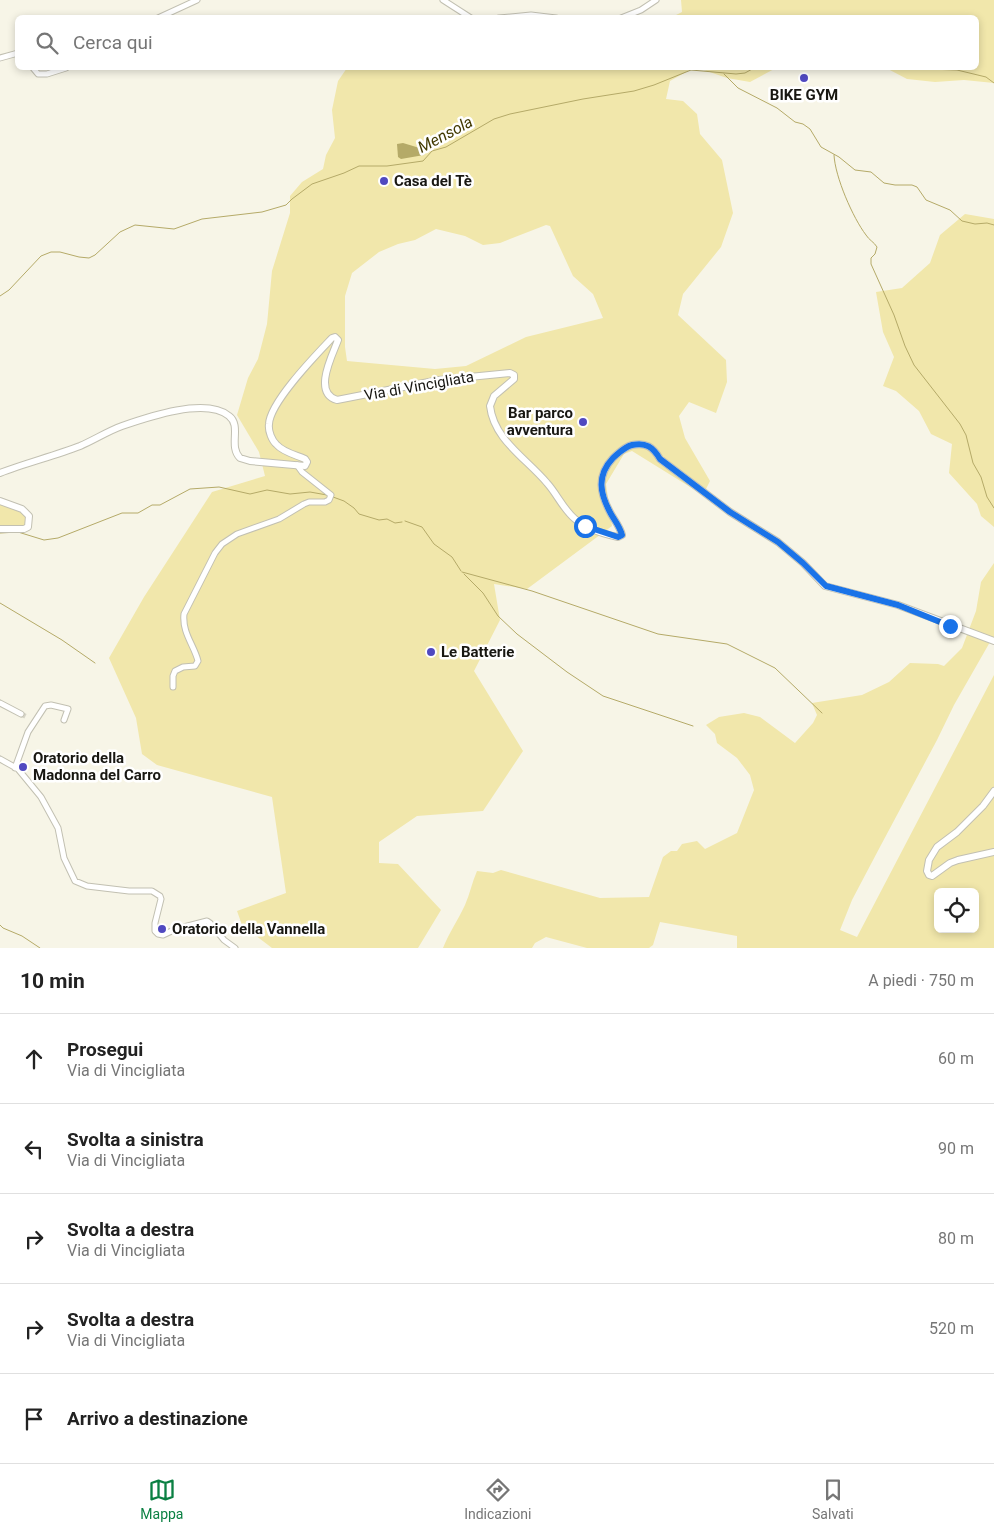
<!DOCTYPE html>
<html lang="it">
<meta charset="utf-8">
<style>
body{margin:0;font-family:Roboto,sans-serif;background:#f6f6f6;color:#222}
.controls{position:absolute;right:15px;bottom:15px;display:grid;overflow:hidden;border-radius:8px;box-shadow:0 2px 8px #0003}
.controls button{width:45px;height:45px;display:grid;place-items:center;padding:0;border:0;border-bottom:1px solid #e0e0e0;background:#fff;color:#222;font:25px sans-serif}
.stop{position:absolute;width:15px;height:15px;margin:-11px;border:4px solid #1a73e8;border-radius:50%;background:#fff}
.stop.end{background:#1a73e8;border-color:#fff;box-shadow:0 1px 5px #0008}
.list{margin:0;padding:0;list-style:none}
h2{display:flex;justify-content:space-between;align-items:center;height:65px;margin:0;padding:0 20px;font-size:21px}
h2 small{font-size:16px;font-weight:400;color:#767676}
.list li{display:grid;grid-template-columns:32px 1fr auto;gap:15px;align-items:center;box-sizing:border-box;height:90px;padding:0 20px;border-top:1px solid #e0e0e0}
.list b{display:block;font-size:19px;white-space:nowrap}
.list p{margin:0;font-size:16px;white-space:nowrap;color:#767676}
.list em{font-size:16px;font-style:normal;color:#767676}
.icon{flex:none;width:28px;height:28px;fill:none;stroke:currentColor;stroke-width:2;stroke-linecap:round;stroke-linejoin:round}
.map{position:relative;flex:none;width:994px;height:948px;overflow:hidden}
.search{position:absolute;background:#fff;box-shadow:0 2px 8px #0003;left:15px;right:15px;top:15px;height:55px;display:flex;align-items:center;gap:12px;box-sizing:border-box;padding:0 18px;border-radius:8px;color:#767676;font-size:19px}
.sheet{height:515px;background:#fff}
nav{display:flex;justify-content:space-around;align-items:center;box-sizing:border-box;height:70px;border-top:1px solid #e0e0e0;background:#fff;font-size:14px;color:#767676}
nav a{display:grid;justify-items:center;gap:2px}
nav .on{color:#0b8043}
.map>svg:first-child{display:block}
.green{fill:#f1e7ab;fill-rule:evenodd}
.water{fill:#b5aa68}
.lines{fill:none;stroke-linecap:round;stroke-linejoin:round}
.stream{stroke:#b5aa68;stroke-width:1}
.minor-tunnel{stroke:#d6d4c7;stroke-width:5;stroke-dasharray:5 2.5;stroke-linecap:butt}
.minor-casing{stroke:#c2c0b2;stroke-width:7}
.tertiary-casing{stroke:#c2c0b2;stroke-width:8}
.minor{stroke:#fff;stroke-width:5}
.tertiary{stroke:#fff;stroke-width:6}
.route{stroke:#1a73e8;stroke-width:6}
.poi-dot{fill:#5049c0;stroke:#fff;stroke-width:2}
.labels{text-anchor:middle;stroke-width:5;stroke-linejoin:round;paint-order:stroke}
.poi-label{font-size:15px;font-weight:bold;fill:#181712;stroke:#fff;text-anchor:start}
.street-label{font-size:15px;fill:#181712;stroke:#fff}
.water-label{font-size:16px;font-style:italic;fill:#413901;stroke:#fff}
</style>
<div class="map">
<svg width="994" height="948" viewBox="0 0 994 948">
<rect width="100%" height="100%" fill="#f7f5e7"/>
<path class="green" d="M681,0H994V83L964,80L935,82L907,79L886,68H976V18L672,17L682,12Z
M347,68H693L670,81L666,99L683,101L697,114L700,134L722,160L733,213L721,247L683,294L678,315L726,360L727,382L716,413L689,402L679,416L685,438L710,481L703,495L632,451L624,454L606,484L612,526L527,589L494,584L500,620L474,671L523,751L483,811L417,816L379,842V863L398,864L441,910L418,948H272L242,925L237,911L286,893L272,797L157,765L142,754L136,718L109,658L144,597L212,492L265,476L259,452L237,415L248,378L258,359L267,324L272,271L290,213V196L302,182L323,169L326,155L335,138L332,110L338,81ZM546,225L550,226L573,276L593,294L603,318L526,337L466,366L435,369L347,361L345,347V296L352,273L379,252L398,244L415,240L436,229L465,236L483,245L500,243Z
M698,68H776L750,82L727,78Z
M965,214L994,219V527L981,516L977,504L949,473L952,444L931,434L919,411L896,391L883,386L894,357L883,332L876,292L902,288L930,263L940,235Z
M0,503L24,512L28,520L25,526L0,527Z
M994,563V645L990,642L954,705L937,740L881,845L852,900L840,930L857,937L994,675V948H737V936L660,922L653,945L649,948H587L546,937L535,943L532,948H443C449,933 458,920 465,905C470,894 472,882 477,871L493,873L501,870L600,898L649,897L663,857L671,851H677L682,844L697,841L705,849L737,833L754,790L750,775L737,758L717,743L715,734L706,725L719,717L744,713L760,717L795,743L813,723L817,715L812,703L862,695L889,682L910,663L938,664L944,666L962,648L976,611L981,582ZM938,892H975V929H938Z"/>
<path class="water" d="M403,143L423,149L425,152L424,155L401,159L398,157L397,144Z"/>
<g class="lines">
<path class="stream" d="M898,68L957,70L986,77L994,83
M724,74L738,88L777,108L795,122L803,124L810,129L821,147L839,157L855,170L871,172L884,183L895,185H912L917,187L926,200L950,210L962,221L975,224L987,223L994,225
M834,155C835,177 853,218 866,235C869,240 874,242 877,247L875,254L871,258V264L894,315L905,346L914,365L960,424L966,435L973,463L981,477L987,497L994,508
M0,296L9,290L41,256L51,252H60L79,257L89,258L95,255L120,232L135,225L174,229L202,219L262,212L286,205L292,199L312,184L344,173L359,166H387L423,161L432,151L446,147L494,119L510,114L583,99L634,91L654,85L691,70L736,74L745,73L754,68
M333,497L344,501L354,508L359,514L379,520L387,519L395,523L402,522
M405,521L422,527L434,544L452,557L461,571
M0,533L18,532L44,540L58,538L122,513H138L152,505H160L190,489L219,487L250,494L267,490L290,494L310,492L327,495
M462,572L532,591L658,634L727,644L775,668L822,713
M464,574L483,593L498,616L517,634L567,672L603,696L693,726
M0,603L62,640L95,663
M0,925L3,928L22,936L40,948"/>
<path class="minor-tunnel" d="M21,714L27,717"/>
<defs>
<path id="minor" d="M443,0L471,18
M158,18L197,0
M499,18L531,15L556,18
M621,18L641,10L656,0
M0,58L18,53
M33,68L38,74H47L66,68
M173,687V676L175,671L183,667L195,666L198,661C194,645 182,633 184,614L215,553L222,544L237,534L279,519L304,504L309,502H325L329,500L331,495L302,472L297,465
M0,703L21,714
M0,759L18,769L41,797L58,828L64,858L75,881L87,886L129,891H152L160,896L161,899L155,923V931L158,934L163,935L176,929L207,921L210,923L224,940L235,948
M15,768L28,732L45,706L51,705L68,709L64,720"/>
<path id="tertiary" d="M0,473C26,463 54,456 80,446C94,440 108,431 122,426C148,417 206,397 229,416C242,426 228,446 240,458L250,461L305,466L307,462L305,459C296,455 283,452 277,445C272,441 268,431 269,424C270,402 316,355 332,338L335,337L338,340C333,354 312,393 337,400L439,380L510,373L514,375V379L494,396L490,406C494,440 526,458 547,483C557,494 563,509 575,519C587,529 603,534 618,537L622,535C620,527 615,521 611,514C600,494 596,476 613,458C619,453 624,447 632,445C646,442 653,447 660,459L730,512L778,542L803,563L825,586L898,605L994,641
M0,501L22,509L29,516L28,527L24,529H0
M994,791L983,806L957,832L937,847L929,860L927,871L929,875L932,876L950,863L958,860L994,852"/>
</defs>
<use href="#minor" class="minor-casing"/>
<use href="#tertiary" class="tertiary-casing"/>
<use href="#minor" class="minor"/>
<use href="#tertiary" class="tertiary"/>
</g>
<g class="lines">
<path class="route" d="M585,526L618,537L622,535C620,527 615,521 611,514C600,494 596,476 613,458C619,453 624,447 632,445C646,442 653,447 660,459L730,512L778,542L803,563L826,586L898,605L950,626"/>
</g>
<g class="poi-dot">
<circle cx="804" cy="78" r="5"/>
<circle cx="384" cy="181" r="5"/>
<circle cx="583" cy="422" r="5"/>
<circle cx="431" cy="652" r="5"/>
<circle cx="23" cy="767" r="5"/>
<circle cx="162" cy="929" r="5"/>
</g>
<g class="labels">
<g class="poi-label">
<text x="804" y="100" text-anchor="middle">BIKE GYM</text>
<text x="394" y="186">Casa del Tè</text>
<text x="573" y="418" text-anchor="end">Bar parco<tspan x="573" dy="17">avventura</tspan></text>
<text x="441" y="657">Le Batterie</text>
<text x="33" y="763">Oratorio della<tspan x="33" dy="17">Madonna del Carro</tspan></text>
<text x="172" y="934">Oratorio della Vannella</text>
</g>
<g class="street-label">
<text transform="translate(419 386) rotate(-10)" y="5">Via di Vincigliata</text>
</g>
<g class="water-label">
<text transform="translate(445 134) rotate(-28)" y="6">Mensola</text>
</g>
</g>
</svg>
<div class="controls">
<button><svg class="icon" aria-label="locate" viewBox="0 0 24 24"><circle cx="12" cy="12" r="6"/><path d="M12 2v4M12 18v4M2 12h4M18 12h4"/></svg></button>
</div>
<div class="stop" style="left:585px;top:526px"></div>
<div class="stop end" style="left:950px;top:626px"></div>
<div class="search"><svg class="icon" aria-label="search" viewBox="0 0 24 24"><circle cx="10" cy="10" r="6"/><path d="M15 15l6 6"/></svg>Cerca qui</div>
</div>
<section class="sheet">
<h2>10 min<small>A piedi · 750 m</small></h2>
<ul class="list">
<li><svg class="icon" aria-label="ahead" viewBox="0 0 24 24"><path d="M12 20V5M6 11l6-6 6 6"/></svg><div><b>Prosegui</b><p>Via di Vincigliata</p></div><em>60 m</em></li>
<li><svg class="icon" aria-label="left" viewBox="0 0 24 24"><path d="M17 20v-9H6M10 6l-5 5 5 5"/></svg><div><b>Svolta a sinistra</b><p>Via di Vincigliata</p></div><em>90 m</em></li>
<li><svg class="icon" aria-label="right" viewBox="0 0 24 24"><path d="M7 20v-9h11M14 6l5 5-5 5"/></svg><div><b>Svolta a destra</b><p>Via di Vincigliata</p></div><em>80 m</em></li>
<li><svg class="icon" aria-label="right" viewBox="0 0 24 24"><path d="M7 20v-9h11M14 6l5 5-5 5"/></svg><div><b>Svolta a destra</b><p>Via di Vincigliata</p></div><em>520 m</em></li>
<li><svg class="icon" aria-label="arrive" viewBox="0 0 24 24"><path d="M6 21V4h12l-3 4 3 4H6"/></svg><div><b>Arrivo a destinazione</b></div></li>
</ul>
</section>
<nav>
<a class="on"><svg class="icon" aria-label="map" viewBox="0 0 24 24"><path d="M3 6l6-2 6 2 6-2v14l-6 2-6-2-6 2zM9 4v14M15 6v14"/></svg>Mappa</a>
<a><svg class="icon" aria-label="directions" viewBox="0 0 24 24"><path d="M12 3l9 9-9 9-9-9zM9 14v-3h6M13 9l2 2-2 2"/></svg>Indicazioni</a>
<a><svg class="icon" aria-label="saved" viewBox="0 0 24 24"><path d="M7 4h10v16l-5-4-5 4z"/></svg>Salvati</a>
</nav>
